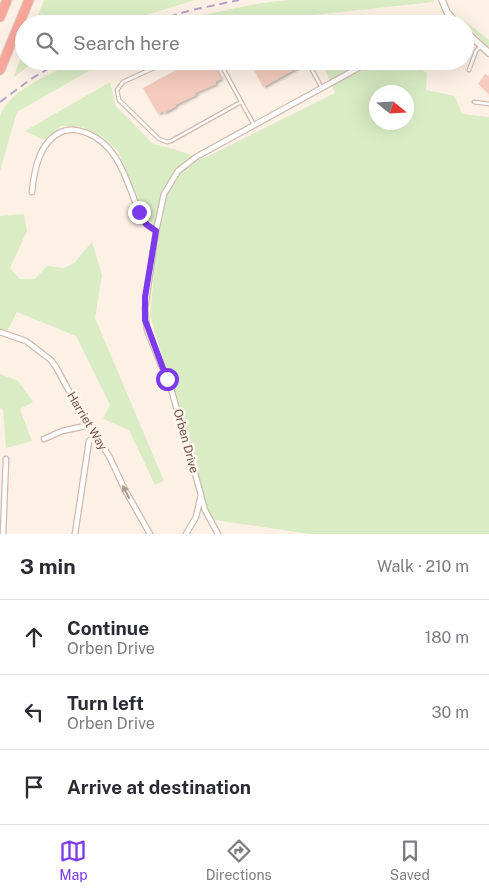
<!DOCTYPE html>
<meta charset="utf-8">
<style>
body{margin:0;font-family:"Public Sans",sans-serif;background:#f7f7f7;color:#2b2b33}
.compass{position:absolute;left:369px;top:85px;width:45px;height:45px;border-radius:50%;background:#fff;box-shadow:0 5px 20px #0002;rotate:108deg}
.stop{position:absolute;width:15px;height:15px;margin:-11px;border:4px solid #7c3aed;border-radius:50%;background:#fff}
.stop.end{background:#7c3aed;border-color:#fff;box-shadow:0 1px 5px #0008}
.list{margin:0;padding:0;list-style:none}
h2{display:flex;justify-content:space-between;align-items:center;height:65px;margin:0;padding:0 20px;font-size:21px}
h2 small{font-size:16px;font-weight:400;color:#7c7c81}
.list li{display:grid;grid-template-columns:32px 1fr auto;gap:15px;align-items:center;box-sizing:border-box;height:75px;padding:0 20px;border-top:1px solid #e1e1e2}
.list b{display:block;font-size:19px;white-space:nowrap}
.list p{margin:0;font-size:16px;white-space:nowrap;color:#7c7c81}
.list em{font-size:16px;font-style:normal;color:#7c7c81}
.icon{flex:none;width:28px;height:28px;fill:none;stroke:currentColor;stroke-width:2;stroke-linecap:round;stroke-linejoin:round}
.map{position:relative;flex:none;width:489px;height:534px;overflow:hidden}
.search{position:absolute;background:#fff;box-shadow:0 5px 20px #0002;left:15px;right:15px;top:15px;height:55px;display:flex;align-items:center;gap:12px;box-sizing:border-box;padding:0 18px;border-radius:28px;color:#7c7c81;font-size:19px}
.sheet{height:290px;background:#fff}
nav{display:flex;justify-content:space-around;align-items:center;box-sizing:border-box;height:70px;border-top:1px solid #e1e1e2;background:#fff;font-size:14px;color:#7c7c81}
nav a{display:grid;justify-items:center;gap:2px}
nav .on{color:#7c3aed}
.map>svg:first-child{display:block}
.green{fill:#d9ecc4;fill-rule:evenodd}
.building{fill:#f4cbbd;filter:url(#shadow)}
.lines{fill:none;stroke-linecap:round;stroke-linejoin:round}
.service-casing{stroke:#d2b9ae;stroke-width:5}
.minor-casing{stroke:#d2b9ae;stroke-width:7}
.tertiary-casing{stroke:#d2b9ae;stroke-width:8}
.motorway-casing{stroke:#d9cfcc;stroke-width:11}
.service{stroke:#fff;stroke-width:2.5}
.minor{stroke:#fff;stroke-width:4.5}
.tertiary{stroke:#fff;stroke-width:5.5}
.motorway{stroke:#f9a79b;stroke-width:9}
.rail{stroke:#b2a3c8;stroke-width:2;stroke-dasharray:8 5;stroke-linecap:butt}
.oneway{fill:#ae9892}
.route{stroke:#7c3aed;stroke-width:6}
.labels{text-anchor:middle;stroke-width:5;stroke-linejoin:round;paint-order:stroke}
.street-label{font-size:12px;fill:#785449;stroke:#fff6ed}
</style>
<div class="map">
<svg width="489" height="534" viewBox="0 0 489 534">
<defs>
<filter id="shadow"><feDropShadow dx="2.5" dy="1.5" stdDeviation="1" flood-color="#0004"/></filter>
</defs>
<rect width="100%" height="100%" fill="#fdf1e6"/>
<path class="green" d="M44,0H195L116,24H35Z
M291,0H434V2L229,24H169C210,13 250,3 291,0Z
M459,16L489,40V48Z
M24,50V61H35L13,78Z
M78,61H106L17,112L0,171C0,158 0,128 0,117C7,90 55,72 78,61Z
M321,61H406L427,73L426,90L455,96L462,114L489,117V534H310L209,519L150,315L158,232C154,224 148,220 143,211L118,151L103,137L82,127L61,126L44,140L25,131L110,82L116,106L153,144L174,149L202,159L335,93ZM376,92H406V122H376Z
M24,214L27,231L10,268L20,279H35L47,266L64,268L74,263L92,242L102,275L95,318L164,481L155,485L129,430L103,419L110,405L76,336L17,312L5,335L0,334V216Z
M0,374L18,381L33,402L20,409L32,441L6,448L3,409L0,408Z"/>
<path class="building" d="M193,61H211L221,79L215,82L216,84L195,93L196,95L175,105L176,106L164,113L163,111L158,114L143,88Z
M270,61H293L297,68L263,87L254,70L265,64L268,65Z
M485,74L489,77V94L478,84Z"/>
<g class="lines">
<defs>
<path id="service" d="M169,61L123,82L117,90L119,100L159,139L167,142L171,141L241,102
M219,61L254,125
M267,61V62
M307,61L322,88
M469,70L476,51L480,47
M474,102L489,104"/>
<path id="minor" d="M440,24L450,17
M32,192C34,171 39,142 61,132C70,128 78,130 87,133C117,145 125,176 136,204C138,210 141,219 146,224C149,227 153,229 156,231
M0,332L26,341L51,360L56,367L77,406L109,456L125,490L150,534
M44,439L62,431L90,425
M201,496L205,510L218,534
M3,534L6,459
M75,534L89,441L97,436
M186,534L196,517L201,495L172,392L147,330L145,309L156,231L164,194L178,171L196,157L371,61"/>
<path id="tertiary" d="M442,0L447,12L457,24
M465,31L489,53"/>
<path id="motorway" d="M0,17L7,0
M0,70L29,0"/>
</defs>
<use href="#service" class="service-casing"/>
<use href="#minor" class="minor-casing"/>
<use href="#tertiary" class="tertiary-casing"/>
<use href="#motorway" class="motorway-casing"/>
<use href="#service" class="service"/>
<use href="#minor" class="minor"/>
<use href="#tertiary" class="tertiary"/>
<use href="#motorway" class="motorway"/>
<path class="rail" d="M144,24L192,10L239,0
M0,102L31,79L61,61"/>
</g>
<defs><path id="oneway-solid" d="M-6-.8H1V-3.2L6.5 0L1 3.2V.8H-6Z" transform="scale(1.25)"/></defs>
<use class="oneway" href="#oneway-solid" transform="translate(126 492) rotate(-117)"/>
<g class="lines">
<path class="route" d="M139,212L146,224L156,231L145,297V320L167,379"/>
</g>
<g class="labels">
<g class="street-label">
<text transform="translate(87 421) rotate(59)" y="4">Harriet Way</text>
<text transform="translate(186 441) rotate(75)" y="4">Orben Drive</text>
</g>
</g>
</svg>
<svg class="compass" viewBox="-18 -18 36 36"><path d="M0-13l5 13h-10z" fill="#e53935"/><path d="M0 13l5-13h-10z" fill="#7c7c81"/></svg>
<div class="stop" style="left:167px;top:379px"></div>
<div class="stop end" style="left:139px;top:212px"></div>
<div class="search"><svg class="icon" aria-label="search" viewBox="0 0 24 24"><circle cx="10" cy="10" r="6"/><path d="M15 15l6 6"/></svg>Search here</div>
</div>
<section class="sheet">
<h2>3 min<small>Walk · 210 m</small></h2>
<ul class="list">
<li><svg class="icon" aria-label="ahead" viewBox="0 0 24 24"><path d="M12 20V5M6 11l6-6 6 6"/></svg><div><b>Continue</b><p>Orben Drive</p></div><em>180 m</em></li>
<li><svg class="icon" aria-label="left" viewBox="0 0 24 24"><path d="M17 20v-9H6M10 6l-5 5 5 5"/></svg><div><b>Turn left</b><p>Orben Drive</p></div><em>30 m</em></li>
<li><svg class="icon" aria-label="arrive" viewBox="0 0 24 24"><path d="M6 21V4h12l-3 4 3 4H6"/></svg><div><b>Arrive at destination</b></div></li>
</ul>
</section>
<nav>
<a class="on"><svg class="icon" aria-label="map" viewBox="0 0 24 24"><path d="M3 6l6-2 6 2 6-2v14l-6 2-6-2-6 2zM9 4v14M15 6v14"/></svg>Map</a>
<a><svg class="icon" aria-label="directions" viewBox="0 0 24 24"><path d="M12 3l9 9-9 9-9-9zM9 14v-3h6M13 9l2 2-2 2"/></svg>Directions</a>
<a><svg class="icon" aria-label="saved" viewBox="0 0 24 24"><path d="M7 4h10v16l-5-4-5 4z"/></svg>Saved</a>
</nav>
